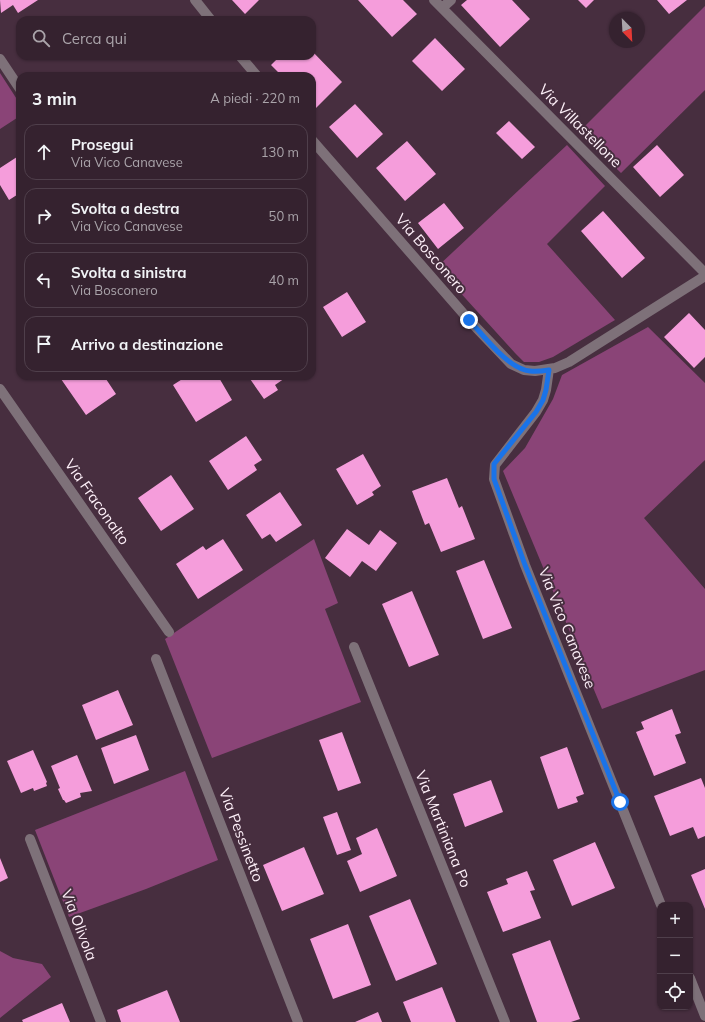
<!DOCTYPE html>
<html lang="it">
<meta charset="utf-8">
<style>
body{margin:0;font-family:Mulish,sans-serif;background:#3d2a37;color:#f1f3f6}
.controls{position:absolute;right:12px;bottom:12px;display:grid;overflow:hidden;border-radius:8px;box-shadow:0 1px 3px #0004}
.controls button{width:36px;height:36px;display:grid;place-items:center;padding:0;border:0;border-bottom:1px solid #4f3f4b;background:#35222f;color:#f1f3f6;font:20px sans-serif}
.compass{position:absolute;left:609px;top:12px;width:36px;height:36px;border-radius:50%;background:#35222f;box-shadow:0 1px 3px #0004;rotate:156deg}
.stop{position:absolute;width:12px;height:12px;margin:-9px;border:3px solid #1a73e8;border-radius:50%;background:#fff}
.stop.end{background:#1a73e8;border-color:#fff;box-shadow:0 1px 4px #0008}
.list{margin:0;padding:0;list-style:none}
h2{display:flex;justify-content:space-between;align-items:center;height:52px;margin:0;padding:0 16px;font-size:17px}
h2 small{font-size:13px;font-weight:400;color:#aaa4aa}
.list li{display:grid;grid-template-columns:26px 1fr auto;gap:12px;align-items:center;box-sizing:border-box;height:56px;margin:0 8px 8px;padding:0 8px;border:1px solid #4f3f4b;border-radius:12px}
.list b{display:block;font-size:15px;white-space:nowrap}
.list p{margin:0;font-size:13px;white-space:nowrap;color:#aaa4aa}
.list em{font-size:13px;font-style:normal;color:#aaa4aa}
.icon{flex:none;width:22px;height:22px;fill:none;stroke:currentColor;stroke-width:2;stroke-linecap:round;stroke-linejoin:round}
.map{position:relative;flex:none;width:705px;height:1022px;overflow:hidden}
.search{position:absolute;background:#35222f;box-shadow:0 1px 3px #0004;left:16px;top:16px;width:300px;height:44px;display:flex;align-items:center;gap:10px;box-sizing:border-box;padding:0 14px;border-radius:12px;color:#aaa4aa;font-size:15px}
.panel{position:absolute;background:#35222f;box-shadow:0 1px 3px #0004;left:16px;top:72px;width:300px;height:308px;border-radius:12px}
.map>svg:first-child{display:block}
.green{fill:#8a4477}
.building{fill:#f59ddb}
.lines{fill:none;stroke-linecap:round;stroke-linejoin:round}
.street{stroke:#7e7179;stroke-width:10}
.route{stroke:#1a73e8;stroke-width:5}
.labels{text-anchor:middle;stroke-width:4;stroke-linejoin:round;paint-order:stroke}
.street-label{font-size:15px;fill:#fdeff8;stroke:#472e3f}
</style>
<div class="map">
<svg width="705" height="1022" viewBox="0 0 705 1022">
<rect width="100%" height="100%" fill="#472e3f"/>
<path class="green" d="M705,6V90L621,173L579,132Z
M0,73L20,104V116L0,129Z
M567,145L605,186L547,244L615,320L553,357L539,362H524L515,353L437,267Z
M648,327L705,383V460L644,518L705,589V670L602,709L503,471L525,448L553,399L562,375Z
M314,539L338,603L325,609L361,702L212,758L165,639Z
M185,771L218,860L146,889L69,917L35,830Z
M0,951L13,958L42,964L51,977L0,1018Z"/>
<path class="building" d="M0,0H38L18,13L13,5L1,13Z
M232,0H259L245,14Z
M358,0H403L417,14L392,37Z
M467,0H512L530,19L500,47L461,5Z
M578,0H594L586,8Z
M657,0H687L669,14Z
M435,38L465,69L442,91L412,61Z
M312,51L342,82L315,109L312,107V76H282L271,65L280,56H312Z
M355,104L383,134L357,158L329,127Z
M509,121L535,147L522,159L496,133Z
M407,141L436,174L405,201L376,168Z
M657,145L684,175L660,197L633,167Z
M20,155V193L9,200L0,185V168Z
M444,203L464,228L438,249L418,223Z
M603,211L645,258L622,278L581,231Z
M347,292L366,322L342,337L323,307Z
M689,313L705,330V357L694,368L664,337Z
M66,376H104L116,394L86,415L61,379Z
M187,376H206L207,378L210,376H218L232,400L196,422L173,385Z
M248,376H288L275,385L278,390L264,399Z
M246,436L262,460L254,465L257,470L228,490L209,461Z
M363,454L381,486L372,492L374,495L357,505L336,469Z
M171,475L194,509L161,531L138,498Z
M447,478L459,508L462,506L475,539L441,552L429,523L425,525L412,491Z
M280,492L302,525L276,542L270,534L262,539L246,515Z
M347,529L369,545L380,530L397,543L376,571L362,561L350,577L325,558Z
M223,539L243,570L198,599L176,564L203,546L206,550Z
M484,560L512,628L483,639L456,571Z
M412,591L439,655L409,667L382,604Z
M118,690L133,725L96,740L82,705Z
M672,709L681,733L675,735L686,763L654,776L636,732L644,729L641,722Z
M342,732L361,783L338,791L319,740Z
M136,735L149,770L114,784L101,748Z
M567,747L584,794L576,797L578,802L558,809L540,757Z
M33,750L47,782L46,783L47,786L34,791L33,788L21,793L7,761Z
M77,755L92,791L80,793L81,797L66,803L64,800H63L58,789L60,788L51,766Z
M701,778L705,788V836L698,839L693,827L670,836L654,796Z
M491,780L503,812L465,827L453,794Z
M337,812L351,850L337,855L323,817Z
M377,828L397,876L360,892L347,861L362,854L356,838Z
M595,842L615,888L572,906L553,860Z
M304,847L324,894L282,911L263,865Z
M0,858L8,878L0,882Z
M705,869V909L691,875Z
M527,871L535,890L530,891L541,918L503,932L487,892L508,884L506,879Z
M410,899L437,964L396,981L369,916Z
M348,924L371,985L333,999L310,939Z
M550,940L580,1019L571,1022H537L512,954Z
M442,987L456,1022H411L403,1002Z
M167,990L180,1022H121L117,1010Z
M62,1003L70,1022H23L22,1020Z
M378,1012L382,1022H355Z"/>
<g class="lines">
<path class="street" d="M195,0L211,20
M434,0L705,273
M442,8L451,0
M240,56L257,76
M0,59L20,89
M312,140L469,320L511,364L524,370L535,371L555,368L569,362L705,276
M549,369L546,390L543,400L536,412L495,465L494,479L525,565L661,905
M0,389L169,632
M354,647L505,1022
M156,659L298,1022
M30,839L101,1022
M690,978L705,1016"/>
</g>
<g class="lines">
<path class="route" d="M469,320C484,336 508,369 530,371C537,372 543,371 549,370L546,390L543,400L536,412L494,464V479L525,565L620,802"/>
</g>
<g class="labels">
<g class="street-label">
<text transform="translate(580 126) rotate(45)" y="5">Via Villastellone</text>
<text transform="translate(431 254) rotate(49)" y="5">Via Bosconero</text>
<text transform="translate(97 502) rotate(55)" y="5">Via Fraconalto</text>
<text transform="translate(567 628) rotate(68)" y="5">Via Vico Canavese</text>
<text transform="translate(443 829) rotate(68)" y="5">Via Martiniana Po</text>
<text transform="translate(241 835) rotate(69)" y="5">Via Pessinetto</text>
<text transform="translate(79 925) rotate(69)" y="5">Via Olivola</text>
</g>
</g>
</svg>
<div class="controls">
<button>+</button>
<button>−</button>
<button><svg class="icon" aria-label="locate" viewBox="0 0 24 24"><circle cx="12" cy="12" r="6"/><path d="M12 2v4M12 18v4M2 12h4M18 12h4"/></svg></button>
</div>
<svg class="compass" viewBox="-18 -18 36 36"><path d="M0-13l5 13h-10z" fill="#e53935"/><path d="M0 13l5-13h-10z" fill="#aaa4aa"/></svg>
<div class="stop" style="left:620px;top:802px"></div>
<div class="stop end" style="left:469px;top:320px"></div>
<div class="search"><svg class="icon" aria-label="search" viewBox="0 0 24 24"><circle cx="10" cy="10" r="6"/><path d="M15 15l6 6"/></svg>Cerca qui</div>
<section class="panel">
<h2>3 min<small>A piedi · 220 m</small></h2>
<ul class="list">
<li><svg class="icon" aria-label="ahead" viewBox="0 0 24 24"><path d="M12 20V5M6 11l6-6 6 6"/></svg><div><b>Prosegui</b><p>Via Vico Canavese</p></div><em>130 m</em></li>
<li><svg class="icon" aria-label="right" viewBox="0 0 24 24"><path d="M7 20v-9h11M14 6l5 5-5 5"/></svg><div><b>Svolta a destra</b><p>Via Vico Canavese</p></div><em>50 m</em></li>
<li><svg class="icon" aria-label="left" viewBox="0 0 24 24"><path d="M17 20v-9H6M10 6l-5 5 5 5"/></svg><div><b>Svolta a sinistra</b><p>Via Bosconero</p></div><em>40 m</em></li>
<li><svg class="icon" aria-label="arrive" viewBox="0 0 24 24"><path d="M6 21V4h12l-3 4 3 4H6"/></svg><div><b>Arrivo a destinazione</b></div></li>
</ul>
</section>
</div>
